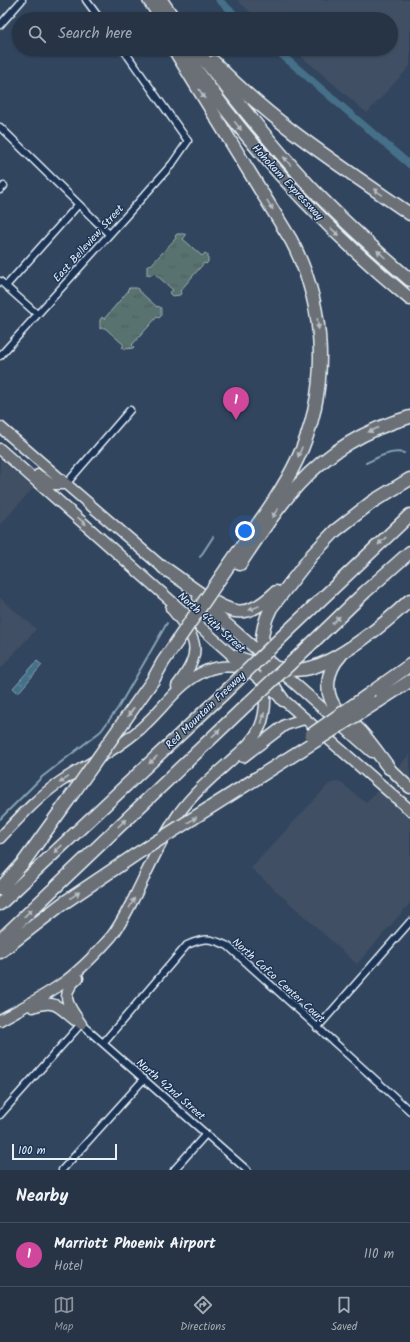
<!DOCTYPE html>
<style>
body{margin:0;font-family:Kalam,sans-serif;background:#323f51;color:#f1f3f6}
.scale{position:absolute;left:12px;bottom:10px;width:105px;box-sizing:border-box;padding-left:4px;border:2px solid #e8f1f8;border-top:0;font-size:11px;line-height:14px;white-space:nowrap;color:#e8f1f8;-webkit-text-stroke:3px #1d3557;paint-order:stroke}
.you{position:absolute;left:245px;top:531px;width:14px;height:14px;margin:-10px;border:3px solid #fff;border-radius:50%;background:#1a73e8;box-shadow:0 0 0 6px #1a73e833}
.badge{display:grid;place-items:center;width:26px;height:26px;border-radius:50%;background:#8c9099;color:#fff;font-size:13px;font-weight:700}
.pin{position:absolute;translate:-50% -33px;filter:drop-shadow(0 1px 2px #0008)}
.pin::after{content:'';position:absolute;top:21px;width:14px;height:12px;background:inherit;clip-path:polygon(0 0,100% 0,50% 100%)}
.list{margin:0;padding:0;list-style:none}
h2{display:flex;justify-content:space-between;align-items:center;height:52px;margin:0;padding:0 16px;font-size:17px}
h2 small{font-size:13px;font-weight:400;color:#a4aab3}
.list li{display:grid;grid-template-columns:26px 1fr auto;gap:12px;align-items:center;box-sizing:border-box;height:64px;padding:0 16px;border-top:1px solid #424f5f}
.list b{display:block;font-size:15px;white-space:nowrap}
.list p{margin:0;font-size:13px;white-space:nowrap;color:#a4aab3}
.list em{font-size:13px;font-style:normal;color:#a4aab3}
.icon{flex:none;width:22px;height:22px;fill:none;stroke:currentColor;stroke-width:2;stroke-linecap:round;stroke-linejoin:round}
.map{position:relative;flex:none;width:410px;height:1170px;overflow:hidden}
.search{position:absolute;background:#263446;box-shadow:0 1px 3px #0004;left:12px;right:12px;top:12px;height:44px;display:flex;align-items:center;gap:10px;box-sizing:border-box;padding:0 14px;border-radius:22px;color:#a4aab3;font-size:15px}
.sheet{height:116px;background:#263446}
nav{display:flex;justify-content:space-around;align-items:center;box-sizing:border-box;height:56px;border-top:1px solid #424f5f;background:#263446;font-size:11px;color:#a4aab3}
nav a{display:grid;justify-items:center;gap:2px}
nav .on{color:#8c9099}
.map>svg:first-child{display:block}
.built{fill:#415063}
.grass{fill:url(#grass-tufts);stroke:#a0b2b4}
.water{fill:url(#water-ripples);stroke:#86a4b5}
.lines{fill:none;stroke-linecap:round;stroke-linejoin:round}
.stream{stroke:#86a4b5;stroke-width:2}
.canal{stroke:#447088;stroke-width:7}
.street-casing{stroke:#e8f1f8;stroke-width:9}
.primary-casing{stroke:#e8f1f8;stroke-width:13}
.highway-casing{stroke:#e8f1f8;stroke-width:15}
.street{stroke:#1d3557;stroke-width:6}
.primary{stroke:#6a7074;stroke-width:10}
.highway{stroke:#6a7074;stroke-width:12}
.highway-bridge-casing{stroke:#e8f1f8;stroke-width:15;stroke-linecap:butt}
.highway-bridge{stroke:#6a7074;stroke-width:12}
.oneway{fill:#b6bdc3}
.labels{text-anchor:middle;stroke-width:3;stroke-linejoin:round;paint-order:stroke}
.street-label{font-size:11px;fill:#e8f1f8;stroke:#1d3557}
</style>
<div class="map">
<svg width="410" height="1170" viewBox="0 0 410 1170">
<defs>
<pattern id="grass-tufts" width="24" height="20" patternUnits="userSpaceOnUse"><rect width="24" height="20" fill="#58726f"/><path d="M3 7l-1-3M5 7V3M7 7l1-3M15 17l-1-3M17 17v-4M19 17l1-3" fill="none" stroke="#4e5b5b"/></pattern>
<pattern id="water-ripples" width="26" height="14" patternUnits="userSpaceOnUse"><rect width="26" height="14" fill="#447088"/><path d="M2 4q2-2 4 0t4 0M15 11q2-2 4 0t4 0" fill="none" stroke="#5f859a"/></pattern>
</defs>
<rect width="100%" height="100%" fill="#32455e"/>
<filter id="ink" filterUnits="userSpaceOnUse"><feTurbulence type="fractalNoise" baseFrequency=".025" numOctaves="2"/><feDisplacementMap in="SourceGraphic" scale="8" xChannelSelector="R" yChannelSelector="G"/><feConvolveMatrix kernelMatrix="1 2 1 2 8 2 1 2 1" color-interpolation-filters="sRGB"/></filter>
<g filter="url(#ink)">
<path class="built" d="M237,0H410V66L367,113L293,49H391V19H258Z
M0,459L33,488L0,525Z
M0,598L36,629L0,669Z
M410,754V903L357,964L251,868L329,784L339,781L366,803Z"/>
<path class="grass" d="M177,234H184L186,235L183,239L202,256L205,253L208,255V262L206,264L204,263L180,291L181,293L180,295L172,296L169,293L173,290L154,273L151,275L149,274L147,276V266L149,264L151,265L176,238L175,236Z
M129,288H137L138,289V290L157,307L158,306L161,308V316L159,318L157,317L132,345L134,347L133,348L125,349L122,347L124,345L105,328H102L100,329V320L102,317L104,319L128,291L127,290Z"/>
<path class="water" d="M37,661L42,665L18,693L13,688Z"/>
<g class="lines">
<path class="stream" d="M366,463C379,457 390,450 404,453
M200,557L213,537
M0,819L42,777L101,731L118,708L167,623"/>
<path class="canal" d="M219,0L240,19
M275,49L410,165"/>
<defs>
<path id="street" d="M86,0L100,19
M0,25L22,0
M0,127L109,234
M0,190L4,186
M0,281L37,314
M6,286L78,205
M0,356L127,215L172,164L188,141L123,49
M66,484L130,410
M317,1028L410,922
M103,1043L187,945C205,937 211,938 228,946L410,1111
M0,1115L81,1024L247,1170
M62,1170L144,1079
M174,1170L206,1134"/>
<path id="primary" d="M0,427L168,572
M0,449L233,656L410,810
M38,475L51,484H66
M198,598L372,752
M171,608C198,641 204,650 177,686
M243,757L285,725L304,719
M384,763L410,788
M0,838C19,818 38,797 60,782C84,766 111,753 134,734C158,716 174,687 201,673C216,665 230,666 245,667
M78,978C58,995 69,1006 81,1024
M33,1007C56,999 58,1007 75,1020
M0,1020C20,1009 41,998 60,985C79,972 96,954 111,937C120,926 127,911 134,898C148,870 161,839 179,813C193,794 210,779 228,763C240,752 253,742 260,727C266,713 266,698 264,683"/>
<path id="highway" d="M149,0L162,19
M161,0L174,19
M174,49L291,240C327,308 330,391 297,460C279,498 252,531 229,565
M196,49C231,94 266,138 304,180C337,216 373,248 410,280
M190,60C251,150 326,229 410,299
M214,62C271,122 342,167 410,214
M240,564C258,537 276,509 298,485C328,452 367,429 410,417
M163,567C176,576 188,585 201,594C232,615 247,620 276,592
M289,630L410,515
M308,647L365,592L410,552
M341,655C326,671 323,694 338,711C345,718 354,724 361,732C371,743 380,756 389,768
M233,656C255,664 281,672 305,669C336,664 387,622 410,600
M368,695L410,665
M283,700C262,672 254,641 271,608L312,555L335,531L372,502L410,479
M379,701L410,681
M0,889L23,863L69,799
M0,904L222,695
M0,940L240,711
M0,952L62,904L135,855"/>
</defs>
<use href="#street" class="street-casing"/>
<use href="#primary" class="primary-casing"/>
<use href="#highway" class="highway-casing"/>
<use href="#street" class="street"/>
<use href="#primary" class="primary"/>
<use href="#highway" class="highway"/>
<defs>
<path id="highway-bridge" d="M222,695L289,630
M240,711L308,647
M311,735L368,695
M69,799L153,680L163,662L229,565
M135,855L379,701"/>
</defs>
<use href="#highway-bridge" class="highway-bridge-casing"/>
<use href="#highway-bridge" class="highway-bridge"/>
</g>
<defs><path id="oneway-solid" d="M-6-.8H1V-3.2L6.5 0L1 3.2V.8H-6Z"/></defs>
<g class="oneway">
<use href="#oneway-solid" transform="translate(202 94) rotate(58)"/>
<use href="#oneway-solid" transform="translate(238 126) rotate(52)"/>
<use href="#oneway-solid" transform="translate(287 161) rotate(-131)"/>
<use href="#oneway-solid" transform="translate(378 192) rotate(-145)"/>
<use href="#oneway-solid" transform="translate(270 205) rotate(58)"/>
<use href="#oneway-solid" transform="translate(335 232) rotate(44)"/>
<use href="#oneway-solid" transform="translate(381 254) rotate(-138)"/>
<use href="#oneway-solid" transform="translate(318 324) rotate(83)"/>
<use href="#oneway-solid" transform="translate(373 430) rotate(156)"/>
<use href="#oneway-solid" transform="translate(300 452) rotate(112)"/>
<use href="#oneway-solid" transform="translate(275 513) rotate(126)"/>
<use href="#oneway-solid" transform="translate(82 521) rotate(41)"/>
<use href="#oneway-solid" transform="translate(382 541) rotate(136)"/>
<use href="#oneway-solid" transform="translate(254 608) rotate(157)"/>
<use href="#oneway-solid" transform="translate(336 620) rotate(-44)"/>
<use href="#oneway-solid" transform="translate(131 712) rotate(125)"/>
<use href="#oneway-solid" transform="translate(263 718) rotate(-75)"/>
<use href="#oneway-solid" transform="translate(216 733) rotate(-44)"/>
<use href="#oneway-solid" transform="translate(153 760) rotate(137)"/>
<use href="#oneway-solid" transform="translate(64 780) rotate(147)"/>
<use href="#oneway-solid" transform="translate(192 820) rotate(-32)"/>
<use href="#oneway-solid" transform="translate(122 823) rotate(-44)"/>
<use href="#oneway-solid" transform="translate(58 849) rotate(137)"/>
<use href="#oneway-solid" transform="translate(75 895) rotate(-35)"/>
<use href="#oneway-solid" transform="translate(132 903) rotate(-62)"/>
<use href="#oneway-solid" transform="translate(28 913) rotate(-44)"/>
</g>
</g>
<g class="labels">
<g class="street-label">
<text transform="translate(288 182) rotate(47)" y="4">Hohokam Expressway</text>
<text transform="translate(88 243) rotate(-48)" y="4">East Belleview Street</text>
<text transform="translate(212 622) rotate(41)" y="4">North 44th Street</text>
<text transform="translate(205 710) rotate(-44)" y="4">Red Mountain Freeway</text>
<text transform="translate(279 980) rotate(42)" y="4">North Cofco Center Court</text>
<text transform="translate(171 1089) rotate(41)" y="4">North 42nd Street</text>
</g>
</g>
</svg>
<div class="scale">100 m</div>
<div class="you"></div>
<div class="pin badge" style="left:236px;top:420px;background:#d1479c">1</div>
<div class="search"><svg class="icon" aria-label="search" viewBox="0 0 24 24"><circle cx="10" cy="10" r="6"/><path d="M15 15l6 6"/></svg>Search here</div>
</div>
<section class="sheet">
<h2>Nearby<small></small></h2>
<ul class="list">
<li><span class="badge" style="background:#d1479c">1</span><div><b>Marriott Phoenix Airport</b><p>Hotel</p></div><em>110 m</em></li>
</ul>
</section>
<nav>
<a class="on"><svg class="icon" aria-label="map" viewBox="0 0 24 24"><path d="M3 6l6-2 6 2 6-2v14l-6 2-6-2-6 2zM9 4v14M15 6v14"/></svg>Map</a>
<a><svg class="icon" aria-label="directions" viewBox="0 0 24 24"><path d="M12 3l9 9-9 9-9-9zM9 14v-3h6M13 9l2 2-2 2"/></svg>Directions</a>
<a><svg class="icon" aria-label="saved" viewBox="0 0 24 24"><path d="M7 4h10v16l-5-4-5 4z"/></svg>Saved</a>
</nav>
